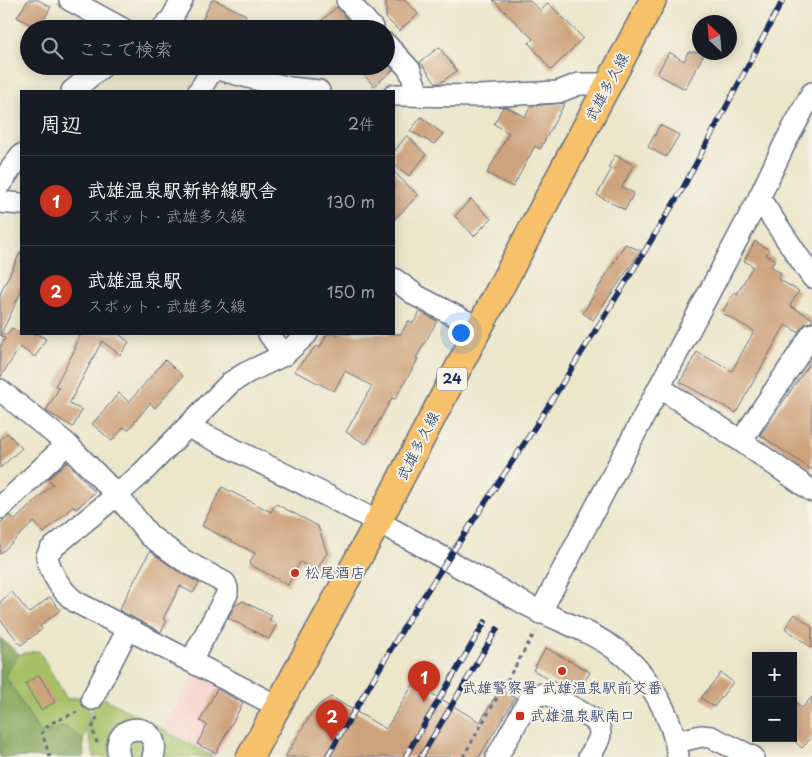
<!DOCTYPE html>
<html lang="ja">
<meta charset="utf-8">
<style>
body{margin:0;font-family:"Playpen Sans","Klee One",sans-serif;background:#20242c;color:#f1f3f6}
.controls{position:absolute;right:15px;bottom:15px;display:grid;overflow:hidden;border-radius:0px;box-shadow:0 2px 12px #0003}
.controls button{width:45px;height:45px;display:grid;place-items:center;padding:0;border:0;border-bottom:1px solid #363941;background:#171b24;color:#f1f3f6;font:25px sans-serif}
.compass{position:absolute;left:692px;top:15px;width:45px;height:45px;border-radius:50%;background:#171b24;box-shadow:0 2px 12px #0003;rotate:334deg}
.you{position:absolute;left:460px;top:332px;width:18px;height:18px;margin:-12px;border:4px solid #fff;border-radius:50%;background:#1a73e8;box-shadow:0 0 0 8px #1a73e833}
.badge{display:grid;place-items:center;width:32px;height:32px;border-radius:50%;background:#c8321e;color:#fff;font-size:16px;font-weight:700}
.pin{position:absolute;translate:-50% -41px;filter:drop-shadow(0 1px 2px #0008)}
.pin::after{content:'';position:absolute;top:26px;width:18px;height:15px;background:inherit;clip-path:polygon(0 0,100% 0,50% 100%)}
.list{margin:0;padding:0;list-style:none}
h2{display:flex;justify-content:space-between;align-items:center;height:65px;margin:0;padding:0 20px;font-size:21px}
h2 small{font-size:16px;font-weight:400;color:#9ea1a6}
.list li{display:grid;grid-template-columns:32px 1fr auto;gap:15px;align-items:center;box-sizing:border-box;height:90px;padding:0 20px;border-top:1px solid #363941}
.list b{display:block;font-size:19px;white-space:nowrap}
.list p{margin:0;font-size:16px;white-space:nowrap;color:#9ea1a6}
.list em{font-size:16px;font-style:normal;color:#9ea1a6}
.icon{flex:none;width:28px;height:28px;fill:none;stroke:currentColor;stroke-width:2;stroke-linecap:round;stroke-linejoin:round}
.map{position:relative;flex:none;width:812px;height:757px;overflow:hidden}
.search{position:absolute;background:#171b24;box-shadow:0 2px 12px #0003;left:20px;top:20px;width:375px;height:55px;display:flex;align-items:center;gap:12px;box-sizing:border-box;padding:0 18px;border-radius:28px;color:#9ea1a6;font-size:19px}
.panel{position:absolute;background:#171b24;box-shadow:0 2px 12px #0003;left:20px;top:90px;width:375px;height:245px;border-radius:0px}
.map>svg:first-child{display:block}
.built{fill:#f7d0cb}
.green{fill:#a6c066;stroke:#607862}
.forest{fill:#84a65b;stroke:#506a5c}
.building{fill:#cda37d}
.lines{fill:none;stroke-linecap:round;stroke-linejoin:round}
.minor-casing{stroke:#646f84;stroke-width:24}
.major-casing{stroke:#646f84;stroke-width:29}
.path{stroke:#646f84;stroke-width:3;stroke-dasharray:4 4;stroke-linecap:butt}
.minor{stroke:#fff;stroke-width:21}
.major{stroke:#f7c06b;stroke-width:26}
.rail-casing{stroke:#1b2f5e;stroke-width:5.5}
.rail{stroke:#f7f3e8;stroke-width:4;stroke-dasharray:11;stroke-linecap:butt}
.poi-dot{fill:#c8321e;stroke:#f7f3e8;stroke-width:2}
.labels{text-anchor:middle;stroke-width:4;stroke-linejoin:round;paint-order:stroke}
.shield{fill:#f7f3e8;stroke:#5d6a87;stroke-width:1}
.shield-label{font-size:14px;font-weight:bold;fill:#1b2f5e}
.street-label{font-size:15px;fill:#1b2f5e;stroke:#f7f3e8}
.poi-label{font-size:15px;fill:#1b2f5e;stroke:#f7f3e8;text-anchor:start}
</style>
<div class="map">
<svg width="812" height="757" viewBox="0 0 812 757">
<rect width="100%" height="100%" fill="#f7f3e8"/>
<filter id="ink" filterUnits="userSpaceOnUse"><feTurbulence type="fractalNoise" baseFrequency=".02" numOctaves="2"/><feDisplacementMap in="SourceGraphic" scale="10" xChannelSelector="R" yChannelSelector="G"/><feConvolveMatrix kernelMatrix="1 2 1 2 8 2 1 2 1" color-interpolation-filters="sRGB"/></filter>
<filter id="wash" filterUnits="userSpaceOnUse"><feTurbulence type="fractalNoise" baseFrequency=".0096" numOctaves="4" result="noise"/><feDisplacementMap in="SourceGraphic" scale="20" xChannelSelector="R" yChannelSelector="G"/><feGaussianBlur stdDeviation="1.12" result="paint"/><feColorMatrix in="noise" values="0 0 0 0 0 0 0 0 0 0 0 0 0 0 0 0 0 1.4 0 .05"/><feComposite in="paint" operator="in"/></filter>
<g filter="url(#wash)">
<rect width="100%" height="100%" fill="#ece6cb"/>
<path class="built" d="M195,671L248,700L217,757L164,728Z"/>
<path class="green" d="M0,638L19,654L39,651L67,699L88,696L90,720L83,740L84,757H0Z
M100,696L214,757H94L88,733L93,712L91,705Z"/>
<path class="forest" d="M0,638L19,654L5,675L40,733L66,726L83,740L84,757H0Z"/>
<g id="blocks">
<path class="building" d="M28,0H38L51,7L39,29L17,17Z
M212,0H215L246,15L239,29H212L201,23Z
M386,0H405L418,14L399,31L386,18Z
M493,0H529L541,11L548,3L583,38L551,70L529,43L533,39Z
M337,7L353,26L350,29H312Z
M439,47L457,71L440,83H436L420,62Z
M669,52L684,61L688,52H705L685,89L657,74Z
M356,66H390L393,70L374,86Z
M565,103L540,149L535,146L513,187L487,173L509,133L494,124L503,107H507L525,117L531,106Z
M421,117L443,134L434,144L410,131Z
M660,125L679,135L666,157L648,147Z
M407,135L426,155L409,176L394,164V152Z
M615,155L634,165L622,187L634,193L625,210L597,195L611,170L608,168Z
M394,172L418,195L394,220Z
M471,199L491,219L474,236L455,216Z
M755,241L769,250L766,255L775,259L771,267L781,273L778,279L799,291L790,306L812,318V322L806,323L798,332L785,325L736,413L680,382L697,352L732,371L754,331L722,313L734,292L737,294L753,266L744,261Z
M625,244L641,251L593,320L583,313Z
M21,251V292L1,334H8L12,328L21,334H37L46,339L35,357L20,347L0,378V347L5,338L0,335V294Z
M420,312L437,321L416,358L418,359L395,399L392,398L366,444L346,432L372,386L345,371L334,391L294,371L316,346L320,348L327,334H401L408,321L413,323Z
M81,334H119L129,342L120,355L102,341L69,404L82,410L73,427L46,411L59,388L55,386L76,347H74Z
M165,360L183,376L155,408L150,403L128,430L124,427L112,441L92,424L119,393L129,402Z
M812,360V470L760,435Z
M7,433L22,448L0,468V440Z
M67,462L95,492L76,509L73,506L44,533L34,522L0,554V523L10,515L15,520L53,484L48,479Z
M222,487L271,512L276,504L318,526L327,553L316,571L300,562L288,585L249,564L255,553L202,526Z
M150,551L176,570L199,583L193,593L180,586L163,619L167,621L161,632L119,610Z
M12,592L29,613L50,597L60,610L40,626L42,629L21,645L0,619V602Z
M243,601L272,616L269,620L277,624L269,639L228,618L235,606Z
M795,614L812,627V648L785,628Z
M546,648L590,672L577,695L533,670Z
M721,673L733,682L714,707L701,698Z
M39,675L55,702L41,710L25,684Z
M414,683L480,722L500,689L515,698L479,757H285L312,712L321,703L331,697L386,729Z
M217,689L243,703L216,753L197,744L207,725L200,721Z
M812,697V737L802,748L793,740V699L802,708Z"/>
</g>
</g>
<g filter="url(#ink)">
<use href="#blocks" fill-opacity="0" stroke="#646f84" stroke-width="1"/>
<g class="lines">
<defs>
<path id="minor" d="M70,0L123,29
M347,0L373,29
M162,29L172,18L182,0
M386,44L410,70L418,95
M206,66L290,88L319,91
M72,91L103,66
M199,91L213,69
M394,95L480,96L558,92L579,84H609
M0,184L21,155
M759,198L812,277
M0,202L21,204
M394,279L417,296L479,328
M269,334L284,355
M659,387L741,441L812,491
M0,390L67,444L117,495L142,473L230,383L246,373L284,355L307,334
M188,427C252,458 315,489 378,522C426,547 473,575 520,601C551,619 586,628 615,649C647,671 674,718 678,757
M741,441L812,334
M0,508L67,444
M540,613L759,198L785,143L812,93
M191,661L227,594V588L225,583L183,560L150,536L117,495L50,550L47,556C50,573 62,592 76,602L277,706
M92,699L128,629
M676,742L701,736L711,737L753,757
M119,757C109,719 164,721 153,757
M497,757L529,700C537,695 541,693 550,695L593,719C607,733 597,743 589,757"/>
<path id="major" d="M250,757L378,522L479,328L653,0"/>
</defs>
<use href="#minor" class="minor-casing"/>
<use href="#major" class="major-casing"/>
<path class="path" d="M97,717L92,728L98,746
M50,757L42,733L49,724L77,712
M463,757L535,632"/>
<use href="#minor" class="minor"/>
<use href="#major" class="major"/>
<defs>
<path id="rail" d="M327,757L410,617L535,427L629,277L683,188L783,0
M405,757L485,622
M421,757L497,629"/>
</defs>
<use href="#rail" class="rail-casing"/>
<use href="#rail" class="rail"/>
</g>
</g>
<g class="poi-dot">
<circle cx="295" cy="573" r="5"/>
<circle cx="562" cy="671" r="5"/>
<rect x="515" y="711" width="10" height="10" rx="2.5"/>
</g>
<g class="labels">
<rect class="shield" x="437" y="367.5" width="30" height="23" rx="4"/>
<g class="shield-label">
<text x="452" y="384">24</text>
</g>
<g class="street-label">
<text transform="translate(607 87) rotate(-62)" y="5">武雄多久線</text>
<text transform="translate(418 446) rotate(-63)" y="5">武雄多久線</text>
</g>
<g class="poi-label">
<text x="305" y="578">松尾酒店</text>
<text x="562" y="693" text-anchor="middle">武雄警察署 武雄温泉駅前交番</text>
<text x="530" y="721">武雄温泉駅南口</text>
</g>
</g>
</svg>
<div class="controls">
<button>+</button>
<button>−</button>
</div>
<svg class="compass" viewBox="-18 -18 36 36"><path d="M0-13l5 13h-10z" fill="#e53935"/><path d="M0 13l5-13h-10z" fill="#9ea1a6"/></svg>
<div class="you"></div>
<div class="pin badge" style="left:424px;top:702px">1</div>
<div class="pin badge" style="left:332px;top:741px">2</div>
<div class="search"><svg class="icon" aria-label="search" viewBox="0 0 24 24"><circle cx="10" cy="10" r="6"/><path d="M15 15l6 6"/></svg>ここで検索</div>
<section class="panel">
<h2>周辺<small>2件</small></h2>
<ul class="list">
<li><span class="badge">1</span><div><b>武雄温泉駅新幹線駅舎</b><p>スポット · 武雄多久線</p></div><em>130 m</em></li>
<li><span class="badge">2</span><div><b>武雄温泉駅</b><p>スポット · 武雄多久線</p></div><em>150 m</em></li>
</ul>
</section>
</div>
